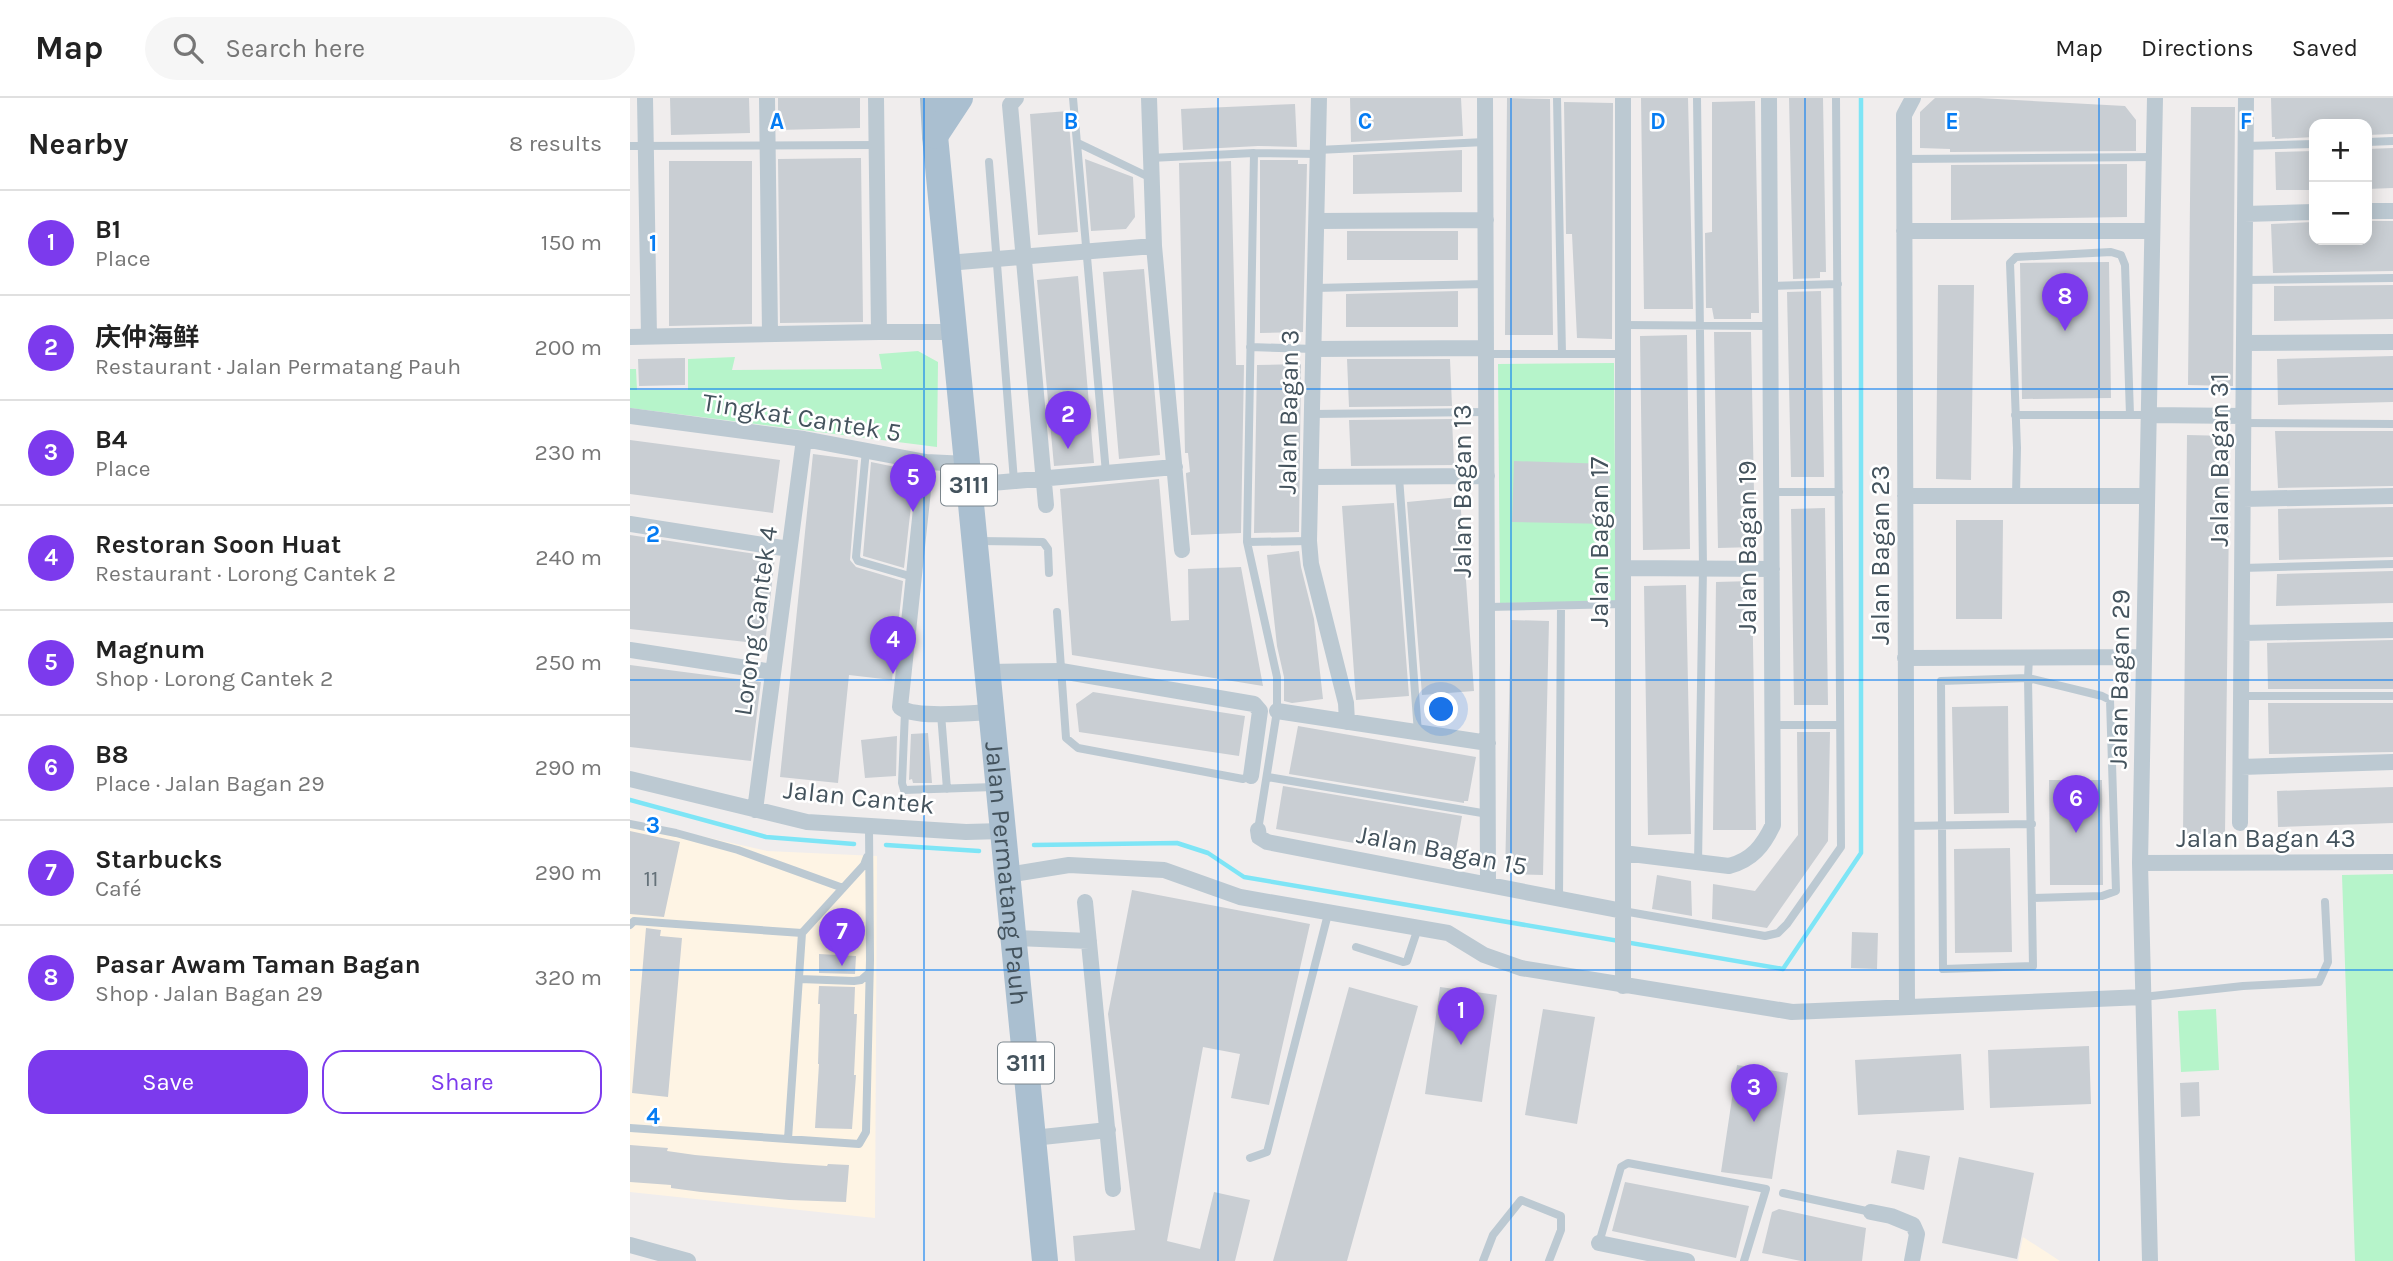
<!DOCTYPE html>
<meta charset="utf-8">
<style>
body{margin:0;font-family:Karla,"Noto Sans SC",sans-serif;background:#f6f6f6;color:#222}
.controls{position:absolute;right:21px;top:21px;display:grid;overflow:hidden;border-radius:14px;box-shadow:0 4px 18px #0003}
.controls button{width:63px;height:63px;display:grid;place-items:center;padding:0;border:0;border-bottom:2px solid #e0e0e0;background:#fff;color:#222;font:35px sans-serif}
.you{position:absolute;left:812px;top:612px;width:24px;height:24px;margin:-18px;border:5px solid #fff;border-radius:50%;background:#1a73e8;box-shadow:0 0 0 10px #1a73e833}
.badge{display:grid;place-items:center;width:46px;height:46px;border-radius:50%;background:#7c3aed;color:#fff;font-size:23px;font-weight:700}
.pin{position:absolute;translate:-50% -58px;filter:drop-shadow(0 2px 4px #0008)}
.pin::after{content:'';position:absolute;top:37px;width:24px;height:21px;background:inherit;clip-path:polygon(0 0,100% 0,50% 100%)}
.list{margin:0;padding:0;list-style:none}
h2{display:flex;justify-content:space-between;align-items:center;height:91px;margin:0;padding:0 28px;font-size:30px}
h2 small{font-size:23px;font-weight:400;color:#767676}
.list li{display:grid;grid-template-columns:46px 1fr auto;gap:21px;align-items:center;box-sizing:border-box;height:105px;padding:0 28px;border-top:2px solid #e0e0e0}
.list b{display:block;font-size:26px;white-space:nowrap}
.list p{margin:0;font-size:23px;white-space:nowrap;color:#767676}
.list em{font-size:23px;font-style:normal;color:#767676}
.actions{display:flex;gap:14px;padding:21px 28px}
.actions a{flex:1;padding:16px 0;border:2px solid #7c3aed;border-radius:21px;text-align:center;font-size:24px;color:#7c3aed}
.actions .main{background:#7c3aed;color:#fff}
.icon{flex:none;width:38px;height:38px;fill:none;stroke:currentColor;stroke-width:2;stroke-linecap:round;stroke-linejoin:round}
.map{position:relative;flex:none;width:1763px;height:1163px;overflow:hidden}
header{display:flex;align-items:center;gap:42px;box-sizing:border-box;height:98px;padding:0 35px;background:#fff;border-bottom:2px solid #e0e0e0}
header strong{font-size:33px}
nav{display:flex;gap:38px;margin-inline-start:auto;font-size:24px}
.search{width:490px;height:63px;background:#f6f6f6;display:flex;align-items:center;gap:18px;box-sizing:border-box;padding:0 24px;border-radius:38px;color:#767676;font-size:26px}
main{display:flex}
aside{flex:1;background:#fff}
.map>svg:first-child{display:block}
.commercial{fill:#fef4e4}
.green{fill:#b6f4ca}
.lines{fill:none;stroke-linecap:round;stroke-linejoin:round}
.stream{stroke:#7ee5f6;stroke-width:4.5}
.building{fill:#c9ced3}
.lane{stroke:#bcc9d2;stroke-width:8}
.street{stroke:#bcc9d2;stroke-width:16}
.primary{stroke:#aabfd0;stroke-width:26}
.grid{fill:none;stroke:#057cf3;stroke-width:2;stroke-opacity:0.55}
.labels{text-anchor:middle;stroke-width:5;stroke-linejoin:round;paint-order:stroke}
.number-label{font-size:23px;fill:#65727a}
.shield{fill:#fff;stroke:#7c878e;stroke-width:2}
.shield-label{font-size:24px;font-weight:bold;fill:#44535d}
.street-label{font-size:26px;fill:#44535d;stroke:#fff}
.grid-label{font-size:23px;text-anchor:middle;font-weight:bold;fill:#057cf3;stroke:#fff;stroke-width:5;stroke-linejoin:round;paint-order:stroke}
</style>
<header>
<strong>Map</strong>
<div class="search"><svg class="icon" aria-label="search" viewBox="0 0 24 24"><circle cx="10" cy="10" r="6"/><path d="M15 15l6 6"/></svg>Search here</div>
<nav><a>Map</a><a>Directions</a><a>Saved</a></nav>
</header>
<main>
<aside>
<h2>Nearby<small>8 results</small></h2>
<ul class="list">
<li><span class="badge">1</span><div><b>B1</b><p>Place</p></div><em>150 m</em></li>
<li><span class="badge">2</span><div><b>庆仲海鲜</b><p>Restaurant · Jalan Permatang Pauh</p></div><em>200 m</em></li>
<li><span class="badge">3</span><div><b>B4</b><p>Place</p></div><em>230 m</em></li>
<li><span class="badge">4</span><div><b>Restoran Soon Huat</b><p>Restaurant · Lorong Cantek 2</p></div><em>240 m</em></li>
<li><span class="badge">5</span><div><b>Magnum</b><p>Shop · Lorong Cantek 2</p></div><em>250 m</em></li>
<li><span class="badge">6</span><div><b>B8</b><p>Place · Jalan Bagan 29</p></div><em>290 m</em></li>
<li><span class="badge">7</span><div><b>Starbucks</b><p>Café</p></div><em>290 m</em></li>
<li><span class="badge">8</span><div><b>Pasar Awam Taman Bagan</b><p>Shop · Jalan Bagan 29</p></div><em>320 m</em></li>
</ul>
<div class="actions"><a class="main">Save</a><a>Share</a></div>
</aside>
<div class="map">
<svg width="1763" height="1163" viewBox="0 0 1763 1163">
<rect width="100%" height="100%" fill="#f0eded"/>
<path class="commercial" d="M0,722L137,753L247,758L245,1120L0,1094Z
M1393,1139L1430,1163H1388Z"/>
<path class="green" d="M288,253L308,264L307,349L0,310V271H6L7,292H58V261L105,259L102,272L252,271L249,256Z
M984,265L986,504L870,505L868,266Z
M1763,776V1163H1725L1712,777Z
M1586,911L1589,972L1551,974L1548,913Z"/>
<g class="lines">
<path class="stream" d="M0,702L136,739L224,746
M256,747L349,753
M404,747L547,745L578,755L614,779L1153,871L1231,755V0"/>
</g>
<path class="building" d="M40,0H119L120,35L41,37Z
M148,0H230V30L148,32Z
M720,0H831L833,38L721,44Z
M877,0L920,1L923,237H875Z
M1011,0H1058L1063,211H1014Z
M1159,0H1193L1196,174H1190V180L1163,181Z
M1305,0H1349L1495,8L1506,22V53L1320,54V51L1290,50V14Z
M1641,0H1763V36L1737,37V26H1684V39L1645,41V39H1642Z
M1125,3L1129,215H1121V221H1084L1082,210H1076L1075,135L1082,134V4Z
M934,4L983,5L982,241L947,240L942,136H936Z
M665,6L667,49L628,48L553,52L551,11Z
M1561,9H1605L1603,288L1558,287Z
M438,13L448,134L408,137L400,16Z
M1763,50V90L1737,91V51Z
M832,52V94L723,96V57Z
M1684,53V92H1646L1645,54Z
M231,60L233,224L150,225L148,61Z
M455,61L503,79L505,119L496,131L461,133Z
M630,62H668V66H677L673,234L630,235Z
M39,63H122V226L39,228Z
M601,63L606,267H614L611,435L561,437L556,377V375L560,374L558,355H555L549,65Z
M1497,66V119L1321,122V67Z
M1737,123H1763V173L1643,175L1641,126L1684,124V142H1737Z
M717,133H828V162H717Z
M1479,164L1481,300L1392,301L1390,165Z
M514,171L530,357L489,361L473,174Z
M448,178L464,365L424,368L407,182Z
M1308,187H1344L1341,382L1306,381Z
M1763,187V221L1644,223V188Z
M828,193V229H716V196Z
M1191,193L1194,379H1161L1157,194Z
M1084,234H1121L1125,449L1088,450Z
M1057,237L1060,451L1013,452L1010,238Z
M1763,258V304L1648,307L1647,261Z
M55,260V287L9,288L8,261Z
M717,261H820L822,308L719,309Z
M671,266L669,434L624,435L627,267Z
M822,321L824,367L721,368L719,322Z
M1645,333H1763V388L1648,390Z
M1557,337L1600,338L1595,736H1553Z
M0,342L150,362L143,415L0,396Z
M183,356L228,362L220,462L226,469L273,483L262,582L219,577L208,685L150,679Z
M884,363L980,366L979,426L882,424Z
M241,364L285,373L274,470L233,458Z
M529,381L541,523L559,522L558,471L611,469L633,588L442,557L430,391Z
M830,399L844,593L792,597L777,404Z
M764,405L779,598L726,602L712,408Z
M1763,409V459L1649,462L1648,411Z
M1195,410L1198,607H1164L1161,411Z
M1326,422H1373L1372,521H1326Z
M0,437L145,459L135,546L0,531Z
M669,453L671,469L684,521L693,601L662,605L654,603V579L647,548L637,457Z
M1763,473V505L1646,508L1647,476Z
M1122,483L1126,732H1083L1086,484Z
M1056,487L1061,736L1018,737L1014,488Z
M881,522L919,523L913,777L875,776Z
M1763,542V591H1638L1637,545Z
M0,567L131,584L121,663L0,649Z
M463,594L615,618L609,658L449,634L446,606Z
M1638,605H1763V654L1639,656Z
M1378,608L1379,715L1324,716L1322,609Z
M668,628L846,659L838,703H834V705L659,676Z
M1167,634H1200L1198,743L1137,830L1082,821L1083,786L1125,793L1168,737Z
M298,635L302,685H283L282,681L279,682L281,636Z
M267,638L266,678L235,680L231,642Z
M1419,682H1472L1473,787H1420Z
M653,688L832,718L824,763L646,731Z
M1763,689V725L1648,729L1647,693Z
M0,733L50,744L34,819L0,816Z
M1380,750L1382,854L1325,855L1324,751Z
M1027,777L1061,783L1062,818L1022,811Z
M502,792L680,826L639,1007L601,1000L610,956L573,949L537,1143L570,1151L584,1094L620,1102L605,1163H445L443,1138L505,1132L478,916Z
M16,830L31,832L30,838L52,840L38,999L2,995Z
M1222,834L1248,835L1247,871L1221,870Z
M189,856L226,858L225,876L189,875Z
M189,888L225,889L224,916H227L224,977H226L222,1031L185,1030L189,966H188L190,906H188Z
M719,889L788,908L717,1163H643Z
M810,889L867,897L852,1004L795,996Z
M913,911L965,919L947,1026L895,1017Z
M1459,948L1461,1006L1360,1010L1358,952Z
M1331,956L1334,1012L1228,1017L1225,962Z
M1107,967L1158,975L1142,1081L1091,1074Z
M1569,984L1570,1018L1551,1019L1550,985Z
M0,1047L38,1050L37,1053L65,1057L154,1065L197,1068L198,1066L219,1067L216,1104L159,1102L71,1094L41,1090V1087L0,1084Z
M1267,1052L1300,1058L1294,1092L1261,1085Z
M1329,1059L1404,1075L1387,1161L1312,1145Z
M995,1084L1119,1108L1106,1160L982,1133Z
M1149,1111L1236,1130L1232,1163H1171L1132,1155L1142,1114Z"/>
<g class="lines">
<path class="lane" d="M443,0L476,375
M927,0L932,256
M1067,0L1073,470L1068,765
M1737,44L1763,43
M448,45L521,80
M0,48L247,47
M1616,48L1684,46
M688,52L855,44
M624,55L617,444L647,579V613L628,732
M520,60L624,55L688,56
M1274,61L1524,59
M359,64L384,383
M1615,182L1763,180
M1140,188L1208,186
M685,190L856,186
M993,227L1141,228
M620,249L684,251
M856,256H993
M682,316L856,314
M1385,317H1518
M1613,325L1763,326
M236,352L226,459L228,463L283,479
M769,379L788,635
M1142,394H1209
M1386,398L1387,350L1380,165L1386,159L1481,154L1491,157L1495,167L1500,317
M348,443L413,444L418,451L419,475
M617,444L679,443
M1612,470L1763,466
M857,509L993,506
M427,514L436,640L448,650L613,681L621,678
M1399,559L1398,580L1403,868L1313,871L1311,583L1398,580L1472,598L1480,602L1486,793L1472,798L1403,800
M1611,598H1763
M275,614L272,685L274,692L364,689
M311,616L317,691
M1143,627H1209
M638,679L858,716
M0,726L46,735L108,752L213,790
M1276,728L1402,726
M929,800L931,509
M993,813L1135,838L1148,835L1157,826L1211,749L1206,0
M0,827L4,823L172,835
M726,849L773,864L777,863L788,830
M170,881L224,883L231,882L239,875
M1513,899L1613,888L1689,884L1698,864L1695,804
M0,1030L229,1046L236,1034L240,862L239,728
M158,1041L172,835L234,767L237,759
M620,1060L637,1054L698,816
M1153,1095L1241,1114
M969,1145L991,1069L998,1065L1136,1091L1114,1163
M853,1163L863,1137L891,1102L931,1118V1132L919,1163"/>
<path class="street" d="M15,0L19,239
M137,0L140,236
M246,0L249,234
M386,0L380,7L416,407
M519,0L524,148L552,452
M689,0L679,443L681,466L716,605L717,624
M855,0L858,786
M1737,113H1763
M1615,116L1684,114
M687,123L856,122
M1274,133H1522
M317,165L524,148
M0,239L249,234H324
M1614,245L1763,244
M684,251L856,250
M1519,317L1613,318
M0,318L174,341L296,364L337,366
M296,364L270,609C283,621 343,615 362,614
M681,379L857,378
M339,387L545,369
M1275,398H1517
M1613,401L1763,398
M0,426L159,451
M993,470L1142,471
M1612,535L1763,532
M0,552L143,574
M1275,560L1513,559
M358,574L431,573L624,606L630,613L621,678
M647,613L858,645
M1611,669L1763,664
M0,681L177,724L336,734L373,733
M125,712L174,341
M1610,725L1616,0
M628,732L629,739L637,744L993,813
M993,755L1099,768C1122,762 1133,748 1143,727L1139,0
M1510,765L1763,764
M377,777L439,767L534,772L610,799L818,835L854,857L891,870L1162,914L1513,899
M455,804L483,1091
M384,840L459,843
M993,888V0
M1277,909L1274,17L1283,0
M403,1040L478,1032
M1241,1114L1261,1118L1283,1127L1287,1136L1282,1163
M969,1145L1057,1163
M0,1147L58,1163
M1520,1163L1510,765L1525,0"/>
<g class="primary">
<path id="s1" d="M303,0L305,38L415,1163"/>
<path d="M305,38L330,0"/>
</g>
</g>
<path class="grid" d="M294,0V1163M588,0V1163M881,0V1163M1175,0V1163M1469,0V1163M0,291H1763M0,582H1763M0,872H1763"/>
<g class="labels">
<g class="number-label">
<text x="21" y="788">11</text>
</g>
<g class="shield">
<rect x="311" y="366.5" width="56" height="41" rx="5"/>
<rect x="368" y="944.5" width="56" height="41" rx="5"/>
</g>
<g class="shield-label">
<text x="339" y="395">3111</text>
<text x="396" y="973">3111</text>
</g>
<g class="street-label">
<text transform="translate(658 314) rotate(-89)" y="9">Jalan Bagan 3</text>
<text transform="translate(172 319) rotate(9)" y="9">Tingkat Cantek 5</text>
<text transform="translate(1589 362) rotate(-90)" y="9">Jalan Bagan 31</text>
<text transform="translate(832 393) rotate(-90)" y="9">Jalan Bagan 13</text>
<text transform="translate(969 444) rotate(-90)" y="9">Jalan Bagan 17</text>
<text transform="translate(1117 449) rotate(-90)" y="9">Jalan Bagan 19</text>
<text transform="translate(1250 457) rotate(-90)" y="9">Jalan Bagan 23</text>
<text transform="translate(125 523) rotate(-82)" y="9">Lorong Cantek 4</text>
<text transform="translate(1489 581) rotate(-89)" y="9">Jalan Bagan 29</text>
<text transform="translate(229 699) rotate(6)" y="9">Jalan Cantek</text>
<text x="1636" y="749">Jalan Bagan 43</text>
<text transform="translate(812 752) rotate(11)" y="9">Jalan Bagan 15</text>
<text dy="9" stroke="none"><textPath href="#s1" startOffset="779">Jalan Permatang Pauh</textPath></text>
</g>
</g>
<g class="grid-label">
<text x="147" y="31">A</text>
<text x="441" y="31">B</text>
<text x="735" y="31">C</text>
<text x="1028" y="31">D</text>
<text x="1322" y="31">E</text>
<text x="1616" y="31">F</text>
<text x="23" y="153">1</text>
<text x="23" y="444">2</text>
<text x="23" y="735">3</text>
<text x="23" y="1026">4</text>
</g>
</svg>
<div class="controls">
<button>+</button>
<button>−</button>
</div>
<div class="you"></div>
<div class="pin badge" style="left:831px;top:947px">1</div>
<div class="pin badge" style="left:438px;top:351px">2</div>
<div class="pin badge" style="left:1124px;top:1024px">3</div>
<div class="pin badge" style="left:263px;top:576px">4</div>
<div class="pin badge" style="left:283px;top:414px">5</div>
<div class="pin badge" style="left:1446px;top:735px">6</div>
<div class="pin badge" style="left:212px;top:868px">7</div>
<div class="pin badge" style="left:1435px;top:233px">8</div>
</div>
</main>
